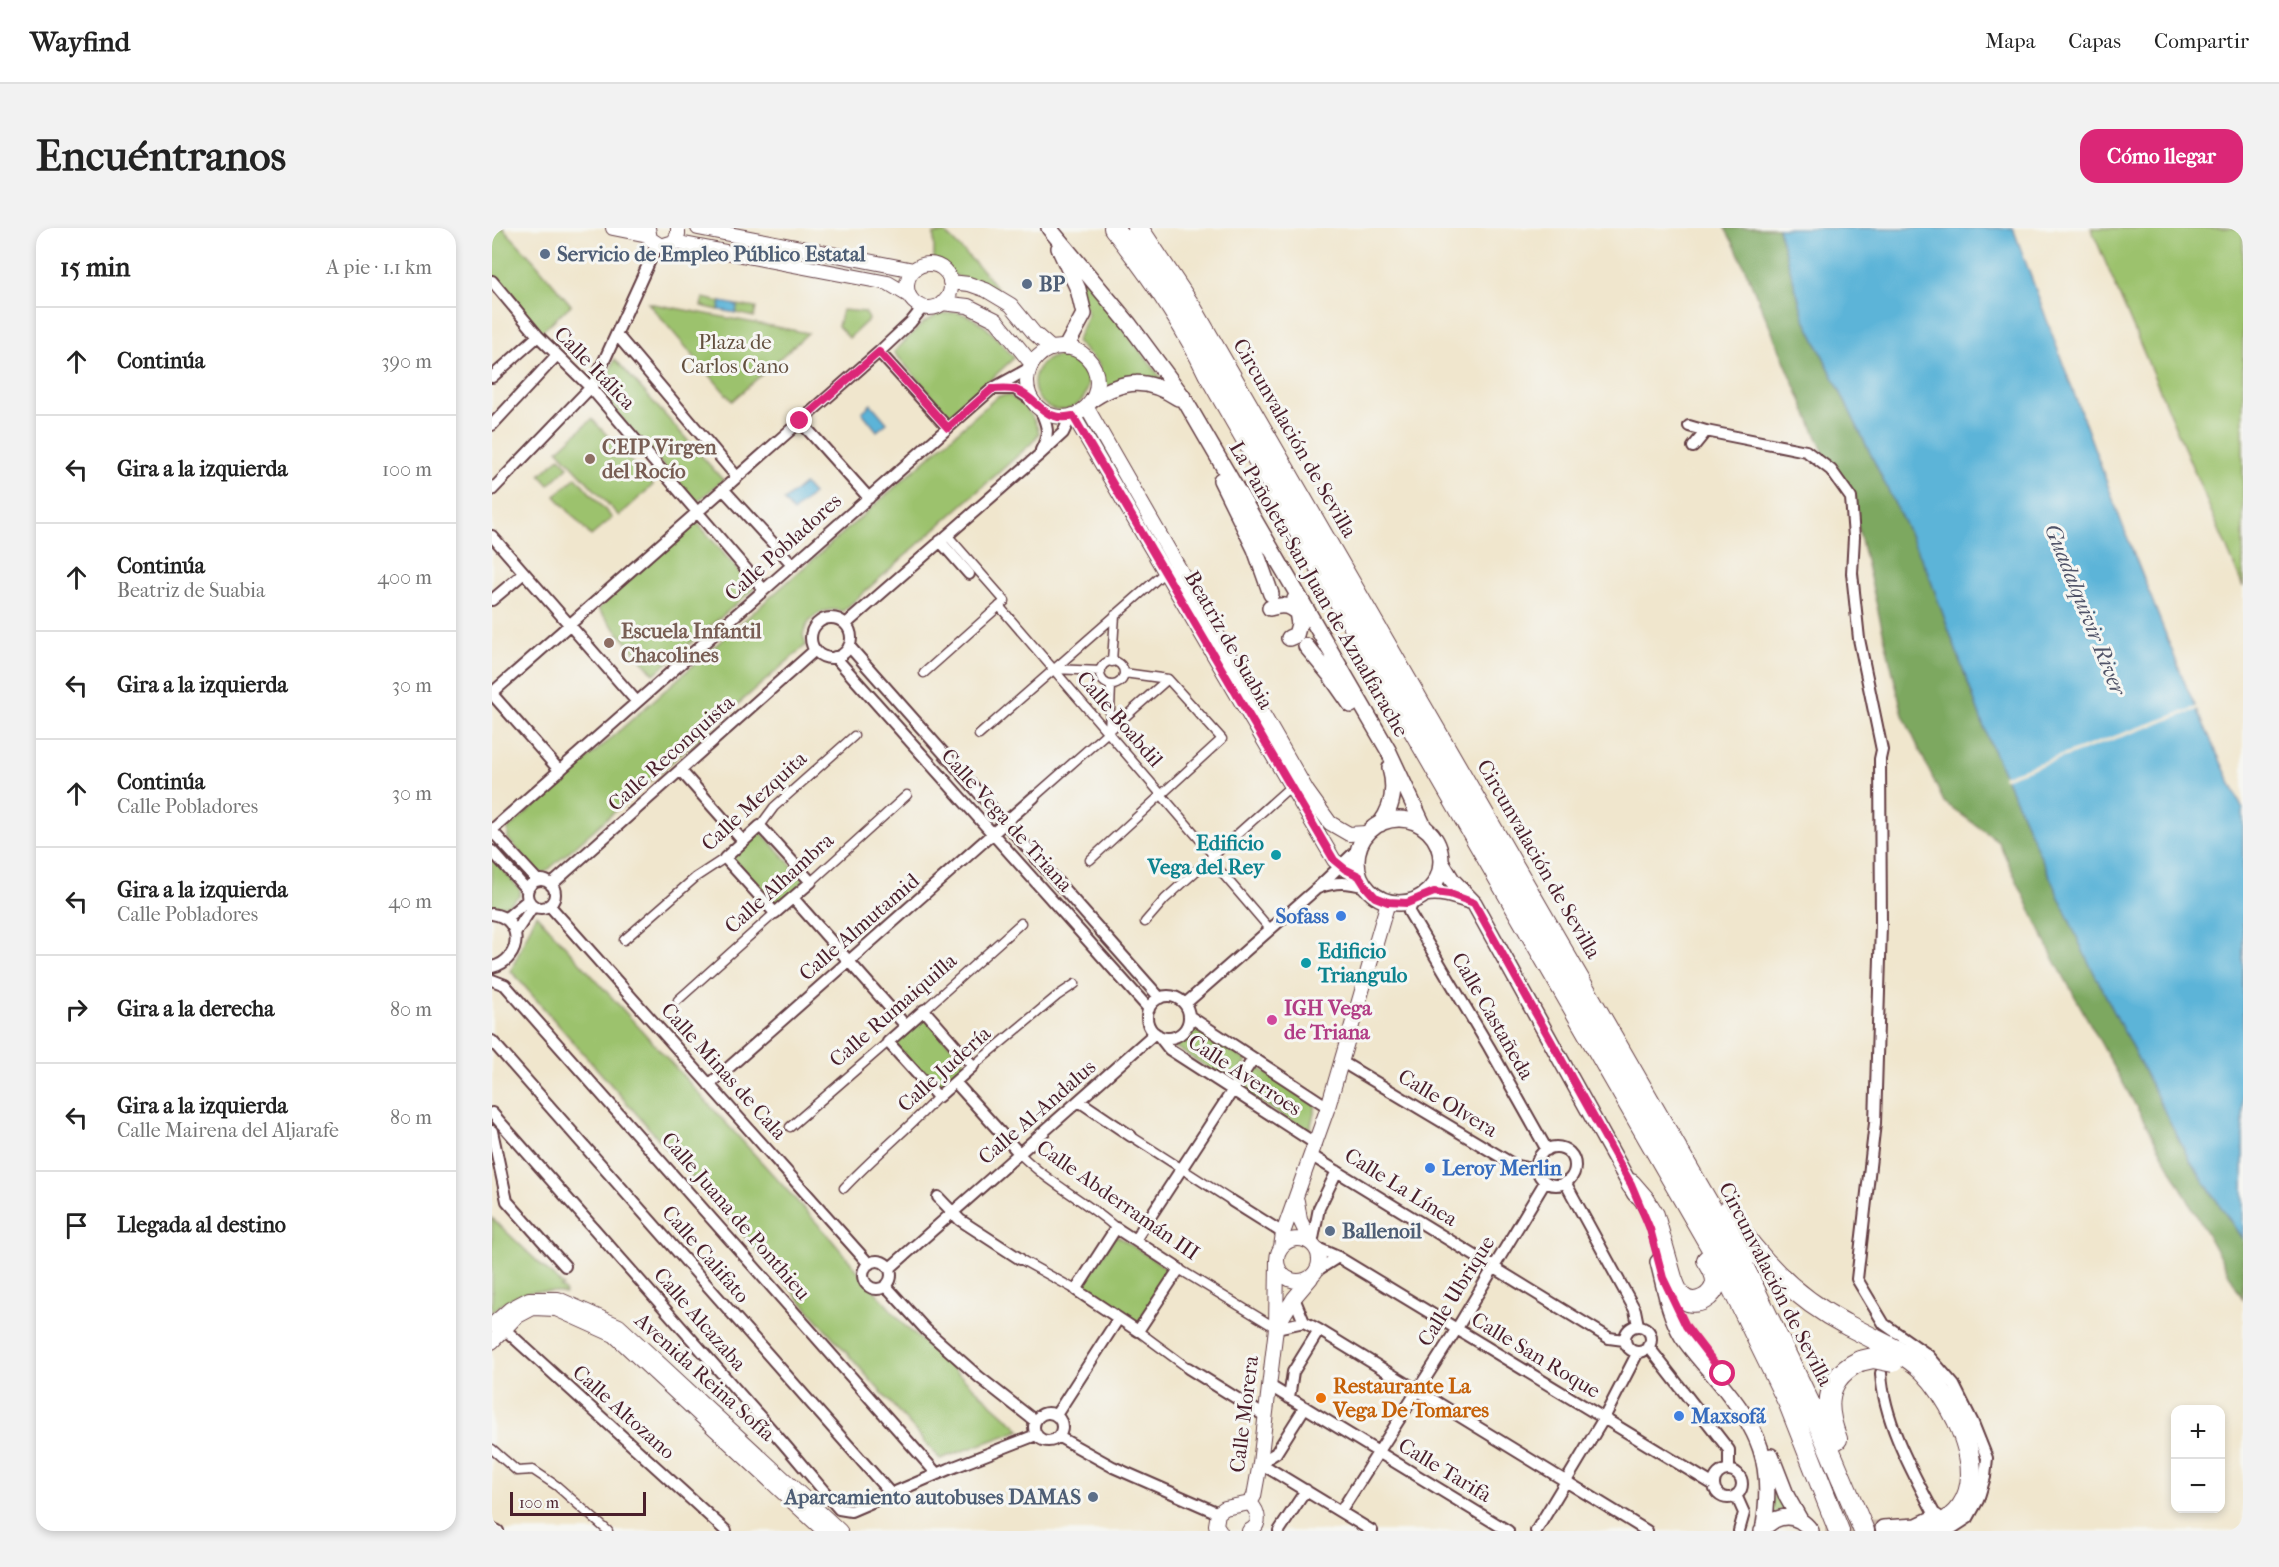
<!DOCTYPE html>
<html lang="es">
<meta charset="utf-8">
<style>
body{margin:0;font-family:"IM FELL French Canon",serif;background:#f2f2f2;color:#222}
.controls{position:absolute;right:18px;bottom:18px;display:grid;overflow:hidden;border-radius:12px;box-shadow:0 3px 9px #0003}
.controls button{width:54px;height:54px;display:grid;place-items:center;padding:0;border:0;border-bottom:2px solid #e0e0e0;background:#fff;color:#222;font:30px sans-serif}
.scale{position:absolute;left:18px;bottom:15px;width:136px;box-sizing:border-box;padding-left:6px;border:3px solid #4a1f2b;border-top:0;font-size:16px;line-height:21px;white-space:nowrap;color:#4a1f2b;-webkit-text-stroke:4px #f6f6f2;paint-order:stroke}
.stop{position:absolute;width:18px;height:18px;margin:-14px;border:4px solid #db2777;border-radius:50%;background:#fff}
.stop.end{background:#db2777;border-color:#fff;box-shadow:0 2px 6px #0008}
.list{margin:0;padding:0;list-style:none}
h2{display:flex;justify-content:space-between;align-items:center;height:78px;margin:0;padding:0 24px;font-size:26px}
h2 small{font-size:20px;font-weight:400;color:#767676}
.list li{display:grid;grid-template-columns:39px 1fr auto;gap:18px;align-items:center;box-sizing:border-box;height:108px;padding:0 24px;border-top:2px solid #e0e0e0}
.list b{display:block;font-size:22px;white-space:nowrap}
.list p{margin:0;font-size:20px;white-space:nowrap;color:#767676}
.list em{font-size:20px;font-style:normal;color:#767676}
.icon{flex:none;width:33px;height:33px;fill:none;stroke:currentColor;stroke-width:2;stroke-linecap:round;stroke-linejoin:round}
.map{position:relative;flex:none;width:1751px;height:1303px;overflow:hidden;border-radius:18px}
header{display:flex;align-items:center;gap:36px;box-sizing:border-box;height:84px;padding:0 30px;background:#fff;border-bottom:2px solid #e0e0e0}
header strong{font-size:28px}
nav{display:flex;gap:33px;margin-inline-start:auto;font-size:21px}
.intro{display:flex;align-items:center;justify-content:space-between;box-sizing:border-box;height:144px;padding:0 36px}
h1{margin:0;font-size:42px}
.button{padding:15px 27px;border-radius:18px;background:#db2777;color:#fff;font-size:21px;font-weight:700}
main{display:flex;gap:36px;padding:0 36px}
aside{flex:1;background:#fff;border-radius:18px;box-shadow:0 3px 9px #0003}
.map>svg:first-child{display:block}
.green{fill:#9cc26d;stroke:#73704c;stroke-width:1.5}
.forest{fill:#7da860;stroke:#646446;stroke-width:1.5}
.water{fill:#5bb4d8;stroke:#526a82;stroke-width:1.5}
.pier{fill:#f0e6cd}
.lines{fill:none;stroke-linecap:round;stroke-linejoin:round}
.secondary-tunnel{stroke:#cfbead;stroke-width:15;stroke-dasharray:15 8;stroke-linecap:butt}
.pedestrian-casing{stroke:#633d43;stroke-width:11}
.minor-casing{stroke:#633d43;stroke-width:14}
.tertiary-casing{stroke:#633d43;stroke-width:16}
.secondary-casing{stroke:#633d43;stroke-width:18}
.motorway-casing{stroke:#633d43;stroke-width:22}
.pedestrian{stroke:#fff;stroke-width:8}
.minor{stroke:#fff;stroke-width:10}
.tertiary{stroke:#fff;stroke-width:14}
.secondary{stroke:#fff;stroke-width:15}
.motorway{stroke:#fff;stroke-width:20}
.motorway-bridge-casing{stroke:#633d43;stroke-width:22;stroke-linecap:butt}
.motorway-bridge{stroke:#fff;stroke-width:20}
.route{stroke:#db2777;stroke-width:8}
.service-dot{fill:#5c6f8a;stroke:#f6f6f2;stroke-width:2}
.education-dot{fill:#8d6e63;stroke:#f6f6f2;stroke-width:2}
.culture-dot{fill:#0f9aa8;stroke:#f6f6f2;stroke-width:2}
.shop-dot{fill:#3f7fe0;stroke:#f6f6f2;stroke-width:2}
.hotel-dot{fill:#d1479c;stroke:#f6f6f2;stroke-width:2}
.food-dot{fill:#e8710a;stroke:#f6f6f2;stroke-width:2}
.labels{text-anchor:middle;stroke-width:6;stroke-linejoin:round;paint-order:stroke}
.service-label{font-size:21px;font-weight:bold;fill:#4e5e75;stroke:#f6f6f2;text-anchor:start}
.park-label{font-size:21px;fill:#63503f;stroke:#f6f6f2}
.street-label{font-size:21px;fill:#4a1f2b;stroke:#f6f6f2}
.education-label{font-size:21px;font-weight:bold;fill:#785e54;stroke:#f6f6f2;text-anchor:start}
.culture-label{font-size:21px;font-weight:bold;fill:#0d838f;stroke:#f6f6f2;text-anchor:end}
.shop-label{font-size:21px;font-weight:bold;fill:#366cbe;stroke:#f6f6f2;text-anchor:start}
.hotel-label{font-size:21px;font-weight:bold;fill:#b23c85;stroke:#f6f6f2;text-anchor:start}
.food-label{font-size:21px;font-weight:bold;fill:#c56008;stroke:#f6f6f2;text-anchor:start}
.water-label{font-size:22px;font-style:italic;fill:#505368;stroke:#f6f6f2}
</style>
<header>
<strong>Wayfind</strong>
<nav><a>Mapa</a><a>Capas</a><a>Compartir</a></nav>
</header>
<div class="intro"><h1>Encuéntranos</h1><a class="button">Cómo llegar</a></div>
<main>
<aside>
<h2>15 min<small>A pie · 1.1 km</small></h2>
<ul class="list">
<li><svg class="icon" aria-label="ahead" viewBox="0 0 24 24"><path d="M12 20V5M6 11l6-6 6 6"/></svg><div><b>Continúa</b></div><em>390 m</em></li>
<li><svg class="icon" aria-label="left" viewBox="0 0 24 24"><path d="M17 20v-9H6M10 6l-5 5 5 5"/></svg><div><b>Gira a la izquierda</b></div><em>100 m</em></li>
<li><svg class="icon" aria-label="ahead" viewBox="0 0 24 24"><path d="M12 20V5M6 11l6-6 6 6"/></svg><div><b>Continúa</b><p>Beatriz de Suabia</p></div><em>400 m</em></li>
<li><svg class="icon" aria-label="left" viewBox="0 0 24 24"><path d="M17 20v-9H6M10 6l-5 5 5 5"/></svg><div><b>Gira a la izquierda</b></div><em>30 m</em></li>
<li><svg class="icon" aria-label="ahead" viewBox="0 0 24 24"><path d="M12 20V5M6 11l6-6 6 6"/></svg><div><b>Continúa</b><p>Calle Pobladores</p></div><em>30 m</em></li>
<li><svg class="icon" aria-label="left" viewBox="0 0 24 24"><path d="M17 20v-9H6M10 6l-5 5 5 5"/></svg><div><b>Gira a la izquierda</b><p>Calle Pobladores</p></div><em>40 m</em></li>
<li><svg class="icon" aria-label="right" viewBox="0 0 24 24"><path d="M7 20v-9h11M14 6l5 5-5 5"/></svg><div><b>Gira a la derecha</b></div><em>80 m</em></li>
<li><svg class="icon" aria-label="left" viewBox="0 0 24 24"><path d="M17 20v-9H6M10 6l-5 5 5 5"/></svg><div><b>Gira a la izquierda</b><p>Calle Mairena del Aljarafe</p></div><em>80 m</em></li>
<li><svg class="icon" aria-label="arrive" viewBox="0 0 24 24"><path d="M6 21V4h12l-3 4 3 4H6"/></svg><div><b>Llegada al destino</b></div></li>
</ul>
</aside>
<div class="map">
<svg width="1751" height="1303" viewBox="0 0 1751 1303">
<rect width="100%" height="100%" fill="#f6f6f2"/>
<filter id="ink" filterUnits="userSpaceOnUse"><feTurbulence type="fractalNoise" baseFrequency=".0167" numOctaves="2"/><feDisplacementMap in="SourceGraphic" scale="12" xChannelSelector="R" yChannelSelector="G"/><feConvolveMatrix kernelMatrix="1 2 1 2 8 2 1 2 1" color-interpolation-filters="sRGB"/></filter>
<filter id="wash" filterUnits="userSpaceOnUse"><feTurbulence type="fractalNoise" baseFrequency=".008" numOctaves="4" result="noise"/><feDisplacementMap in="SourceGraphic" scale="24" xChannelSelector="R" yChannelSelector="G"/><feGaussianBlur stdDeviation="1.35" result="paint"/><feColorMatrix in="noise" values="0 0 0 0 0 0 0 0 0 0 0 0 0 0 0 0 0 1.4 0 .05"/><feComposite in="paint" operator="in"/></filter>
<g filter="url(#wash)">
<rect width="100%" height="100%" fill="#f0e6cd"/>
<path class="green" d="M0,0H11L42,33L79,77L48,105L0,47Z
M1599,0H1751V359L1744,342Z
M453,5L491,43L507,63L462,47L451,36L442,32V6Z
M572,23L673,155L610,158L607,136L584,114L596,86Z
M211,70L229,74L227,82L209,78Z
M156,75L316,105L240,173Z
M245,77L264,80L262,89L244,85Z
M350,82L373,84L377,91L357,110L346,98Z
M464,84C491,90 505,110 522,130L458,189L402,124L431,95L445,87Z
M542 155a27 27 0 1 1 54 0a27 27 0 1 1-54 0Z
M123,131L231,252L204,275L107,165Z
M516,167C530,173 543,189 547,205L541,214L351,383C330,379 317,387 311,407L314,417L57,641L52,645L45,643L16,611V601L506,168Z
M100,191L161,257L127,288L66,222Z
M68,229L76,239L57,257L48,247Z
M84,249L120,290L99,308L63,268Z
M203,292L262,361L162,446L106,381Z
M268,603L315,654L284,681L238,630Z
M0,628L28,662V667L16,677L0,679Z
M44,686L333,1004L411,1096L529,1202L448,1231L19,743Z
M431,787L477,838L447,866L400,814Z
M701,798L755,833L740,855L680,817L694,810Z
M762,837L824,877L817,905L747,860Z
M0,990L71,1058L68,1059L73,1063V1066C45,1059 20,1064 0,1085Z
M624,1007L679,1043L645,1097L589,1061Z
M1282,1257L1293,1282L1280,1285Z"/>
<path class="forest" d="M1233,0H1286L1312,89L1435,342L1497,513L1592,725L1697,931L1751,1012V1071L1561,729L1506,613L1452,574L1411,487L1359,270L1339,242L1245,22Z"/>
<path class="water" d="M1286,0H1521L1629,293L1694,458L1751,582V1012L1697,931L1592,725L1497,513L1435,342L1312,89Z
M229,74L245,77L244,85L227,82Z
M379,176L395,195L385,203L370,184Z
M312,256L321,266L301,284L292,273Z"/>
<path class="pier" d="M1707,478L1708,481L1511,551L1510,548Z"/>
</g>
<g filter="url(#ink)">
<g class="lines">
<path class="secondary-tunnel" d="M1333,1300H1391"/>
<defs>
<path id="pedestrian" d="M507,378L722,628
M608 445a12 12 0 1 1 24 0a12 12 0 1 1-24 0Z
M620,434L623,387
M561,441L609,443
M432,445L513,373L455,307
M617,505L619,457
M487,507L673,344
M542,569L676,451
M268,598L282,579L362,508
M718,631L778,701
M598,632L730,511L676,451L632,445
M319,654L415,567
M653,694L673,671L799,558
M132,712L204,649L233,630
M186,772L283,685
M432,782L529,695
M481,838L565,768L583,756
M298,899L396,814
M639,908L740,973
M527,925C556,955 593,972 624,1000
M352,960C382,928 416,901 446,869
M528,1031L584,1062
M687,1041L784,1100
M646,1103L696,1140
M0,1221L25,1243L41,1242L65,1258L116,1303"/>
<path id="minor" d="M0,53L46,108L99,160L272,362
M125,107L245,249
M387,124L456,200
M0,149L46,108
M503,161H523L540,172
M548,181C556,199 558,205 549,222
M308,193L377,270
M0,197L65,127
M1197,198L1214,203
M1201,219L1214,203L1314,223L1339,242L1359,270L1362,309L1360,345L1367,411L1390,522L1388,531L1389,697L1383,895L1365,1051L1392,1096L1436,1127L1462,1157L1481,1195L1495,1230L1493,1249L1486,1272L1476,1290L1456,1303
M231,261L301,337
M0,262L101,157L165,17
M0,308L145,474
M448,313L477,346
M0,372L32,345
M319 410a20 20 0 1 1 40 0a20 20 0 1 1-40 0Z
M354,396L546,228L571,205L579,188
M357,418L668,770
M343,429L657,781
M0,465L387,124L419,94L431,79
M0,466L68,543
M189,543L251,613
M268,598L319,654L283,685L233,630Z
M0,602L500,161L538,140
M0,603L45,652
M0,623L35,662
M35 666a14 14 0 1 1 28 0a14 14 0 1 1-28 0Z
M59,657L323,422
M826,660C844,653 856,654 874,659
M301,670L414,798
M921,673L917,684L997,819L1055,922
M57,677L377,1036
M0,686C32,690 31,732 0,739
M13,691L36,672
M23,705L41,678
M0,752L13,757L445,1246
M655 789a21 21 0 1 1 42 0a21 21 0 1 1-42 0Z
M693,776L823,662L867,620
M432,782L481,838L446,869L396,814Z
M697,788L836,879
M666,807L677,821L824,916
M0,813L399,1266
M850,834L1024,938L1045,942
M463,854L527,925
M217,857L542,569
M587,873L639,908
M0,885L292,1216L347,1281L359,1283L457,1241L544,1207
M0,903L15,973L73,1038
M1045 938a19 19 0 1 1 38 0a19 19 0 1 1-38 0Z
M820,928L1117,1110L1132,1112
M1073,954L1143,1082L1146,1097
M446,969L468,992L528,1031
M740,973L791,1005
M624,1000L687,1041L646,1103L584,1062Z
M643,1012L761,831
M820,1016L827,980L845,943
M823,1019L846,1029L1222,1257
M371 1047a14 14 0 1 1 28 0a14 14 0 1 1-28 0Z
M398,1040L663,805
M824,1043L846,1029
M394,1058L434,1102L487,1149L543,1193
M802,1070L812,1094
M812,1094L827,1102L1155,1303
M8,1097L234,1303
M1133 1111a13 13 0 1 1 26 0a13 13 0 1 1-26 0Z
M784,1100L812,1094
M1156,1118L1237,1222V1242
M696,1140L773,1188
M1389,1145C1392,1195 1421,1245 1444,1289
M778,1158L1016,1303
M797,1170L801,1144L827,1102
M813,1179L784,1225L768,1235L880,1303
M542 1199a14 14 0 1 1 28 0a14 14 0 1 1-28 0Z
M564,1187L626,1091
M567,1209L621,1239L726,1285
M1222 1256a14 14 0 1 1 28 0a14 14 0 1 1-28 0Z
M1244,1267L1252,1285L1247,1303
M849,1283L964,1102L1053,954
M0,1300L6,1303
M787,1303L814,1262
M1044,1303L1112,1190L1146,1124"/>
<path id="tertiary" d="M121,0L156,7
M156,0L158,11L169,18L182,14L186,6V0
M206,0L422,42
M182,14L396,55L416,67
M415 58a22 22 0 1 1 44 0a22 22 0 1 1-44 0Z
M458,54L477,56L494,62L519,77L542,105L560,121
M450,75L476,78L504,92L540,136
M535 154a35 35 0 1 1 70 0a35 35 0 1 1-70 0Z
M595,180L815,563L838,595L857,606L875,605
M581,187L842,632L853,641L867,648
M805,973L808,992L819,1015
M785 1032a21 21 0 1 1 42 0a21 21 0 1 1-42 0Z
M789,1019L791,1005L836,879L896,674
M0,1097L18,1081L37,1071H66L127,1098L348,1303
M785,1098L802,1070L819,1050
M0,1114L24,1089L41,1080L64,1081L122,1107L332,1303
M758,1275L762,1268L768,1235L784,1100L785,1033
M728,1303L724,1297L726,1285L733,1280L758,1275C767,1284 770,1297 757,1303"/>
<path id="secondary" d="M557,0L637,96L691,169L896,522L932,599
M567,20L586,61L592,86L574,119
M602,170C633,151 655,150 686,170
M729,252L763,321L779,366
M778,380C793,375 798,378 809,388
M797,410L804,407L807,396L803,371
M814,418L838,447L859,477
M865 633a42 42 0 1 1 84 0a42 42 0 1 1-84 0Z
M888,596C901,579 904,561 898,540
M949,634L960,652L982,675L1143,966
M933,666C949,663 962,668 977,673
M1166,1034C1173,1060 1176,1084 1190,1108C1200,1123 1213,1137 1225,1151C1268,1202 1283,1236 1271,1303
M1279,1228L1295,1269L1308,1292
M1391,1300L1425,1298L1444,1289
M1270,1303C1284,1285 1305,1284 1319,1303"/>
<path id="motorway" d="M622,0C657,44 692,94 716,145L1227,1033L1297,1176L1347,1303
M646,0L700,81L1245,1025L1318,1176L1372,1303
M1139,956L1152,971L1162,987L1180,1050C1183,1058 1185,1066 1192,1071C1204,1079 1222,1069 1224,1054C1224,1047 1219,1038 1215,1032
M1235,983C1265,1031 1305,1071 1355,1097
M1402,1121C1412,1127 1423,1134 1432,1143C1446,1157 1456,1174 1465,1192C1485,1236 1490,1283 1435,1303
M1345,1211C1332,1178 1333,1150 1368,1133"/>
</defs>
<use href="#pedestrian" class="pedestrian-casing"/>
<use href="#minor" class="minor-casing"/>
<use href="#tertiary" class="tertiary-casing"/>
<use href="#secondary" class="secondary-casing"/>
<use href="#motorway" class="motorway-casing"/>
<use href="#pedestrian" class="pedestrian"/>
<use href="#minor" class="minor"/>
<use href="#tertiary" class="tertiary"/>
<use href="#secondary" class="secondary"/>
<use href="#motorway" class="motorway"/>
<defs>
<path id="motorway-bridge" d="M1355,1097L1402,1121
M1368,1133L1381,1130L1401,1134"/>
</defs>
<use href="#motorway-bridge" class="motorway-bridge-casing"/>
<use href="#motorway-bridge" class="motorway-bridge"/>
</g>
</g>
<g class="lines" filter="url(#ink)">
<path class="route" d="M308,193L387,124L456,200L500,161C507,161 516,159 524,162C547,171 551,195 581,188L842,632L853,641L867,648L874,659L883,669L896,674L915,675L942,664L958,666L982,675L1139,956L1158,1001L1171,1050L1194,1098L1231,1146"/>
</g>
<g class="service-dot">
<circle cx="53" cy="26" r="6"/>
<circle cx="535" cy="56" r="6"/>
<circle cx="838" cy="1003" r="6"/>
<circle cx="601" cy="1269" r="6"/>
</g>
<g class="education-dot">
<circle cx="98" cy="231" r="6"/>
<circle cx="117" cy="415" r="6"/>
</g>
<g class="culture-dot">
<circle cx="784" cy="627" r="6"/>
<circle cx="814" cy="735" r="6"/>
</g>
<g class="shop-dot">
<circle cx="849" cy="688" r="6"/>
<circle cx="938" cy="940" r="6"/>
<circle cx="1187" cy="1188" r="6"/>
</g>
<circle class="hotel-dot" cx="780" cy="792" r="6"/>
<circle class="food-dot" cx="829" cy="1170" r="6"/>
<g class="labels">
<g class="service-label">
<text x="65" y="33">Servicio de Empleo Público Estatal</text>
<text x="547" y="63">BP</text>
<text x="850" y="1010">Ballenoil</text>
<text x="589" y="1276" text-anchor="end">Aparcamiento autobuses DAMAS</text>
</g>
<g class="park-label">
<text x="243" y="121">Plaza de<tspan x="243" dy="24">Carlos Cano</tspan></text>
</g>
<g class="street-label">
<text transform="translate(103 140) rotate(46)" y="7">Calle Itálica</text>
<text transform="translate(803 210) rotate(60)" y="7">Circunvalación de Sevilla</text>
<text transform="translate(291 319) rotate(-42)" y="7">Calle Pobladores</text>
<text transform="translate(827 361) rotate(60)" y="7">La Pañoleta-San Juan de Aznalfarache</text>
<text transform="translate(737 412) rotate(60)" y="7">Beatriz de Suabia</text>
<text transform="translate(628 491) rotate(49)" y="7">Calle Boabdil</text>
<text transform="translate(179 525) rotate(-42)" y="7">Calle Reconquista</text>
<text transform="translate(262 573) rotate(-43)" y="7">Calle Mezquita</text>
<text transform="translate(515 592) rotate(48)" y="7">Calle Vega de Triana</text>
<text transform="translate(1047 631) rotate(60)" y="7">Circunvalación de Sevilla</text>
<text transform="translate(287 655) rotate(-42)" y="7">Calle Alhambra</text>
<text transform="translate(367 699) rotate(-41)" y="7">Calle Almutamid</text>
<text transform="translate(401 782) rotate(-41)" y="7">Calle Rumaiquilla</text>
<text transform="translate(1001 788) rotate(60)" y="7">Calle Castañeda</text>
<text transform="translate(452 841) rotate(-42)" y="7">Calle Judería</text>
<text transform="translate(232 843) rotate(48)" y="7">Calle Minas de Cala</text>
<text transform="translate(753 847) rotate(33)" y="7">Calle Averroes</text>
<text transform="translate(956 875) rotate(31)" y="7">Calle Olvera</text>
<text transform="translate(545 884) rotate(-41)" y="7">Calle Al-Andalus</text>
<text transform="translate(909 959) rotate(32)" y="7">Calle La Línea</text>
<text transform="translate(626 972) rotate(35)" y="7">Calle Abderramán III</text>
<text transform="translate(244 988) rotate(49)" y="7">Calle Juana de Ponthieu</text>
<text transform="translate(214 1026) rotate(49)" y="7">Calle Califato</text>
<text transform="translate(1284 1056) rotate(63)" y="7">Circunvalación de Sevilla</text>
<text transform="translate(964 1063) rotate(-58)" y="7">Calle Ubrique</text>
<text transform="translate(208 1091) rotate(49)" y="7">Calle Alcazaba</text>
<text transform="translate(1044 1127) rotate(31)" y="7">Calle San Roque</text>
<text transform="translate(213 1149) rotate(42)" y="7">Avenida Reina Sofía</text>
<text transform="translate(132 1184) rotate(42)" y="7">Calle Altozano</text>
<text transform="translate(752 1186) rotate(-83)" y="7">Calle Morera</text>
<text transform="translate(953 1242) rotate(31)" y="7">Calle Tarifa</text>
</g>
<g class="education-label">
<text x="110" y="226">CEIP Virgen<tspan x="110" dy="24">del Rocío</tspan></text>
<text x="129" y="410">Escuela Infantil<tspan x="129" dy="24">Chacolines</tspan></text>
</g>
<g class="culture-label">
<text x="772" y="622">Edificio<tspan x="772" dy="24">Vega del Rey</tspan></text>
<text x="826" y="730" text-anchor="start">Edificio<tspan x="826" dy="24">Triangulo</tspan></text>
</g>
<g class="shop-label">
<text x="837" y="695" text-anchor="end">Sofass</text>
<text x="950" y="947">Leroy Merlin</text>
<text x="1199" y="1195">Maxsofá</text>
</g>
<g class="hotel-label">
<text x="792" y="787">IGH Vega<tspan x="792" dy="24">de Triana</tspan></text>
</g>
<g class="food-label">
<text x="841" y="1165">Restaurante La<tspan x="841" dy="24">Vega De Tomares</tspan></text>
</g>
<g class="water-label">
<text transform="translate(1594 381) rotate(68)" y="8">Guadalquivir River</text>
</g>
</g>
</svg>
<div class="controls">
<button>+</button>
<button>−</button>
</div>
<div class="scale">100 m</div>
<div class="stop" style="left:1231px;top:1146px"></div>
<div class="stop end" style="left:308px;top:193px"></div>
</div>
</main>
